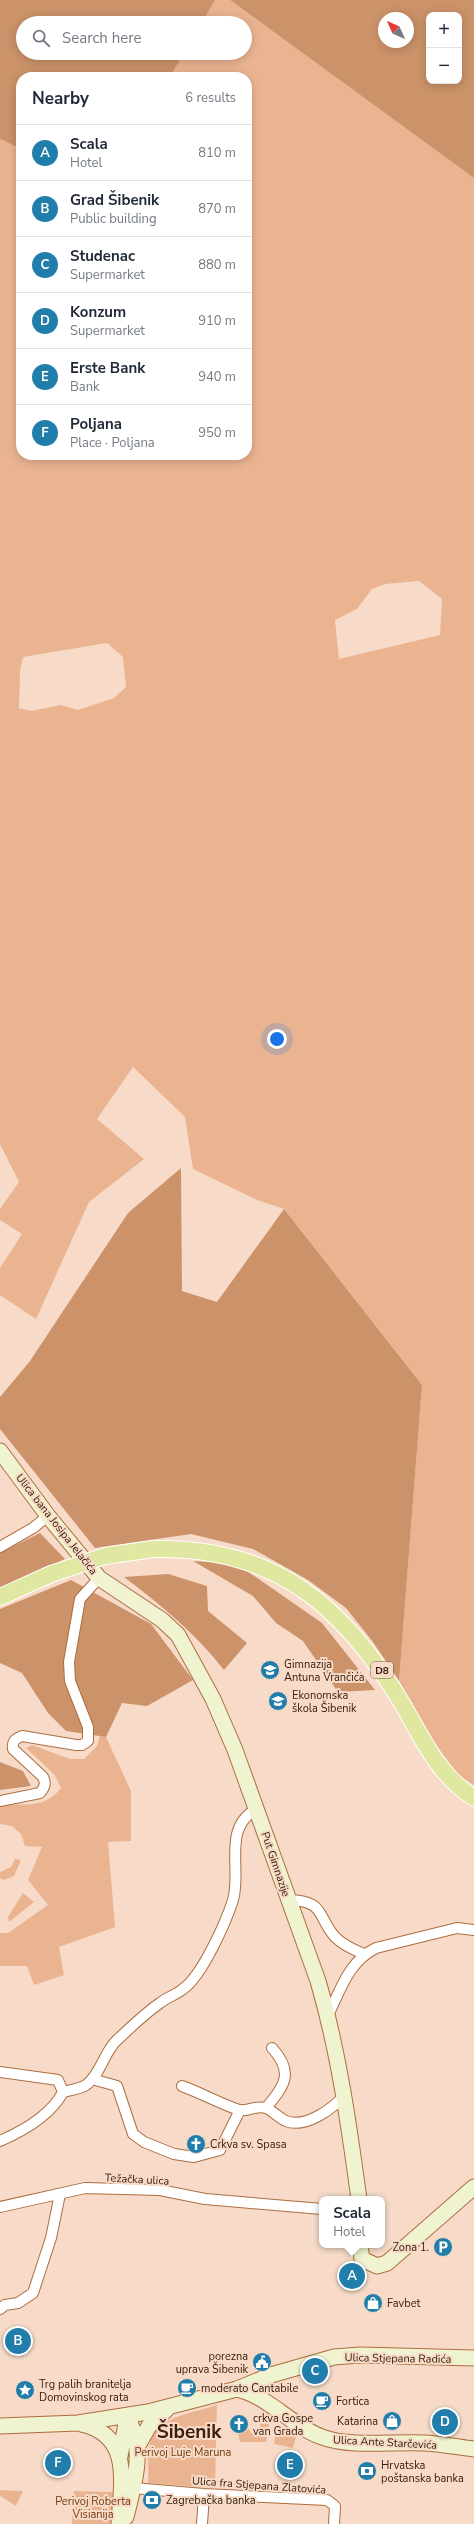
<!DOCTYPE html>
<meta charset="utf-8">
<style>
body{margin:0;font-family:"Nunito Sans",sans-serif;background:#f6f6f7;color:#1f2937}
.controls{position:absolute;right:12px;top:12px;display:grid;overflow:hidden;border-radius:8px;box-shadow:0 2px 10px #0003}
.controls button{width:36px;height:36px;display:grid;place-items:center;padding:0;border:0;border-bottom:1px solid #e0e1e3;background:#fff;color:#1f2937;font:20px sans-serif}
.compass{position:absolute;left:378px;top:12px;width:36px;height:36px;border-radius:50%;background:#fff;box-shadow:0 2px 10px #0003;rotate:315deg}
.you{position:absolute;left:277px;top:1039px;width:14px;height:14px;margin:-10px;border:3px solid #fff;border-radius:50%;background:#1a73e8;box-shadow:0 0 0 6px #1a73e833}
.badge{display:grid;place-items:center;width:26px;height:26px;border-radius:50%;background:#217eab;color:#fff;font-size:13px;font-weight:700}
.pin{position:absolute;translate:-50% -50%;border:2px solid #fff;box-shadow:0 1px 4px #0006}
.popup{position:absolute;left:319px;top:2196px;width:66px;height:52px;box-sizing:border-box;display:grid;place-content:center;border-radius:8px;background:#fff;filter:drop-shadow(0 1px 3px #0005);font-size:13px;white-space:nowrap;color:#747a83}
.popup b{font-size:15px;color:#1f2937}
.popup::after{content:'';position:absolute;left:50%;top:100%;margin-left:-8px;border:8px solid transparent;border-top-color:#fff}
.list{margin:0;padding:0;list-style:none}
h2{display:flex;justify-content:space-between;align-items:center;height:52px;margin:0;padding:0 16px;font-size:17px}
h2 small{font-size:13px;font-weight:400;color:#747a83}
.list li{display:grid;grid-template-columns:26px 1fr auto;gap:12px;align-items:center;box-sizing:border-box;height:56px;padding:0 16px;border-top:1px solid #e0e1e3}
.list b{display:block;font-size:15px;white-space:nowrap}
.list p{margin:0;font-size:13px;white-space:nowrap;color:#747a83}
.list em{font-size:13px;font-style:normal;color:#747a83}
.icon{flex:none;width:22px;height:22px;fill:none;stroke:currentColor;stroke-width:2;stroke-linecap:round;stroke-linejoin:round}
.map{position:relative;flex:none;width:474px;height:2524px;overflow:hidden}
.search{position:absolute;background:#fff;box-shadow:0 2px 10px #0003;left:16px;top:16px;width:236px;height:44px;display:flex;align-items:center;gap:10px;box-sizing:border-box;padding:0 14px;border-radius:22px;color:#747a83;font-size:15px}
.panel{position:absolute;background:#fff;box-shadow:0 2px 10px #0003;left:16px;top:72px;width:236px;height:388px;border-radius:16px}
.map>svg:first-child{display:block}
.green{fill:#eab490;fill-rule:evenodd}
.forest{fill:#cc9269;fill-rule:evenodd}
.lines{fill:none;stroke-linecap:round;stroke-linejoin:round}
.street-casing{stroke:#ad6d3f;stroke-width:12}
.secondary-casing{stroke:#ad6d3f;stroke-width:17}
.primary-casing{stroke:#fff;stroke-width:18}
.street{stroke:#fff;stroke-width:10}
.secondary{stroke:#eff3cf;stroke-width:15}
.primary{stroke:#dfe7a0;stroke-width:16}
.primary-bridge-casing{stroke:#fff;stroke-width:18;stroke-linecap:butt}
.primary-bridge{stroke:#dfe7a0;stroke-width:16}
.labels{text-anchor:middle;stroke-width:4;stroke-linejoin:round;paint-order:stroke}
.shield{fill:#f7dbc8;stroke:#735844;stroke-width:1}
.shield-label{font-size:10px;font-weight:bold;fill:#3a200c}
.street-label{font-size:11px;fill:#3a200c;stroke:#f7dbc8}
.poi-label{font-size:11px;fill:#3a200c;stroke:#f7dbc8;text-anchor:start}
.park-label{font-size:11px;fill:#723b0a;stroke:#f7dbc8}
.town-label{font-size:19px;font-weight:bold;fill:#3a200c;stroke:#f7dbc8}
</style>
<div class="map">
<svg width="474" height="2524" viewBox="0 0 474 2524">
<rect width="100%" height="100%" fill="#f7dbc8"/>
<path class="green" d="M215,0H230L474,178V1785L459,1776L436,1745L399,1681L422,1385L284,1209L257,1200L193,1169L185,1117L133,1067L97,1119L144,1159L89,1202L36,1319L0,1295V1268L22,1234L0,1220V1209L19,1182L0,1144V139L21,149V455H247V77H170L184,53H245V23H202ZM419,581L442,599L440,635L339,659L335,620L357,609L372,589L385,584ZM107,643L123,657L126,687L114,698L78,710L61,705L31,711L19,708L20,671L23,657Z
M100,1736L106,1737L131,1791V1841L108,1842L115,1927L59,1947L64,1975L34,1985L27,1966H0V1933H8L48,1905L28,1880L42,1847L25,1846L21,1834L12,1826L0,1824V1804C24,1804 45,1809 61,1788L54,1774L26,1748L32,1745L70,1759H84L97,1746Z
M15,1859L21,1860L14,1876L4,1880L0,1878V1872L11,1867Z
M23,1893L34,1902L9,1922L8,1917Z
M217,2405L215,2488L148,2483C149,2470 146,2450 152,2437C161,2416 197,2412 217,2405Z
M259,2413L269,2424L266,2442H240L238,2433L249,2429L251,2433L261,2431Z
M277,2425L296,2437L293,2448L274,2444Z
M0,2490L23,2491L16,2506L0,2496Z
M74,2491L112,2492L114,2495L112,2524H72Z"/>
<path class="forest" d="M0,0H215L202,23H23V53H184L170,77H21V149L0,139Z
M230,0H474V178ZM429,15H459V81H429ZM384,18H408V42H384Z
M181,1168L182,1291L217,1302L284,1209L422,1385L399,1681L373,1642L346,1608L308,1580L253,1549L191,1534L95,1548L0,1429V1397L30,1361L128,1213Z
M40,1533L65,1559L0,1589V1553Z
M193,1561L237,1564L322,1623L375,1690L338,1692L303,1641L276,1623L253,1596Z
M168,1574L207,1586L208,1611L247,1643L224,1670C197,1635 160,1604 124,1577Z
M71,1580L151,1624L193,1680L147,1706L122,1703L106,1737L66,1731L48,1713L22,1673L0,1663V1609Z
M0,1762L23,1771L31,1786L0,1790Z"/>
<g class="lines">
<defs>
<path id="street" d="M0,1547L33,1528L48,1516
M0,1801L40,1793C45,1787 46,1783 43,1777L13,1749C12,1741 15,1739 22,1736L76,1745H82L88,1741V1727L70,1681L69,1662L80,1599L99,1578
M288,1900C326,1901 316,1915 335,1937C343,1945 354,1950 364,1954
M328,2015C341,1989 349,1961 376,1948L457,1928L474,1930
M0,2072L58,2080L63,2092
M92,2079L117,2086L133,2134L144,2142L174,2154L194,2157L220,2150L240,2110
M182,2086C201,2093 219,2103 239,2110C247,2112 256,2105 266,2108C273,2111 279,2118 286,2121C306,2129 333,2108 345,2095
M266,2108C284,2086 295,2073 272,2048
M0,2141C23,2131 51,2115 63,2092C70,2090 80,2089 86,2085C100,2075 104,2053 116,2041C130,2028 144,2014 160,2003C167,1997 176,1995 183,1989C202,1976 226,1922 233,1900C242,1869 222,1829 256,1809
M0,2207L85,2188L160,2190L205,2199L322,2209
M0,2309L5,2305L18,2303L33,2293L51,2238L60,2194
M133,2488L204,2494L327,2500L335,2506L334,2524
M202,2524L204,2494"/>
<path id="secondary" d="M0,1451L48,1516L99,1578L162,1620L178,1635L213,1699L235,1750L318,1981C339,2053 349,2126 359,2199
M360,2245L362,2259L377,2266L387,2263L474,2187
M237,2389C270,2397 291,2426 322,2437C351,2448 395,2441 425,2443C442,2444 458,2447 474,2449
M120,2417L130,2423C145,2452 133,2488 126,2517
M81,2424C133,2435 121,2484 119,2524
M0,2426L78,2423L148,2412L237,2389L271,2375L334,2357L360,2355L474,2358
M137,2447L149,2426L167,2409
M120,2456L126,2424L133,2416"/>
<path id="primary" d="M153,1549C275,1546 344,1606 403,1705C423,1740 439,1776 474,1798
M0,1597L51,1574"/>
</defs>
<use href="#street" class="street-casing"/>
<use href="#secondary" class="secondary-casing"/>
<use href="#primary" class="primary-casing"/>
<use href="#street" class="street"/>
<use href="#secondary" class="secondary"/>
<use href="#primary" class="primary"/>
<defs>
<path id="primary-bridge" d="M51,1574L105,1556L153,1549"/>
</defs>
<use href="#primary-bridge" class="primary-bridge-casing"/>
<use href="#primary-bridge" class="primary-bridge"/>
</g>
<defs>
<symbol id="school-disc" viewBox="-11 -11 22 22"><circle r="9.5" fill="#217eab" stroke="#f7dbc8"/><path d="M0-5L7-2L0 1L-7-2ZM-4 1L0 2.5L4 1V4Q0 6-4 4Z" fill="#fff"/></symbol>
<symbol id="church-disc" viewBox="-11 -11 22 22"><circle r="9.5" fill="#217eab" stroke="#f7dbc8"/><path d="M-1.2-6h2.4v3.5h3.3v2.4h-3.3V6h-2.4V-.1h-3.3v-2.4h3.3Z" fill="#fff"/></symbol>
<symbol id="parking-disc" viewBox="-11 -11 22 22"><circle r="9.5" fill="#217eab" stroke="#f7dbc8"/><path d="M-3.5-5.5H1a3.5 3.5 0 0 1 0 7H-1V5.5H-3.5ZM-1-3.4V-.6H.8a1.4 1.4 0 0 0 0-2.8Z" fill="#fff"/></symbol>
<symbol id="shop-disc" viewBox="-11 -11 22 22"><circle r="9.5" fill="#217eab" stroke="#f7dbc8"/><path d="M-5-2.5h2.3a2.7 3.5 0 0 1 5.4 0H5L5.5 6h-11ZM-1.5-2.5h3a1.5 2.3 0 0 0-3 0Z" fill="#fff"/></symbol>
<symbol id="civic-disc" viewBox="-11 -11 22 22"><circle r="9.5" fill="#217eab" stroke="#f7dbc8"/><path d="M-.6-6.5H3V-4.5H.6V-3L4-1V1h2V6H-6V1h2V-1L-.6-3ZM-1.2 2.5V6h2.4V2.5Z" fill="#fff"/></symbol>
<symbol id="cafe-disc" viewBox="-11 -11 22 22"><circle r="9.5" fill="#217eab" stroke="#f7dbc8"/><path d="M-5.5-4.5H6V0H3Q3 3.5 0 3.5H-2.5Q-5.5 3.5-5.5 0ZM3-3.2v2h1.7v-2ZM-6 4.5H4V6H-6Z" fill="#fff"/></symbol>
<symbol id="sight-disc" viewBox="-11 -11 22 22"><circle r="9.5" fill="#217eab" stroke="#f7dbc8"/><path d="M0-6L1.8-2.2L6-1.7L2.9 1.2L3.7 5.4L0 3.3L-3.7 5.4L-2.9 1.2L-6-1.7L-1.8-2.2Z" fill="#fff"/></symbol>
<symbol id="bank-disc" viewBox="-11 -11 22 22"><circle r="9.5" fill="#217eab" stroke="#f7dbc8"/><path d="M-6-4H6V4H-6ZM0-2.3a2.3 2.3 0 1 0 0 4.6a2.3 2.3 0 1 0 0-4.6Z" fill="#fff"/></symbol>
</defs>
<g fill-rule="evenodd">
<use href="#school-disc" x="259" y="1659" width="22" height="22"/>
<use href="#school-disc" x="267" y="1690" width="22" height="22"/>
<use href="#church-disc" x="185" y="2133" width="22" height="22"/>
<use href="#parking-disc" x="432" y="2236" width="22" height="22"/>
<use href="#shop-disc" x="362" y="2292" width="22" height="22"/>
<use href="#civic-disc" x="251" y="2351" width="22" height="22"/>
<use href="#cafe-disc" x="176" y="2377" width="22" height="22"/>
<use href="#sight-disc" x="14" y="2379" width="22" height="22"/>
<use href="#cafe-disc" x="311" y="2390" width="22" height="22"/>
<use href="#shop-disc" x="381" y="2410" width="22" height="22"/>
<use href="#church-disc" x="228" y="2413" width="22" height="22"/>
<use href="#bank-disc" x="356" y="2460" width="22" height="22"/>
<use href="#bank-disc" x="141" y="2489" width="22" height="22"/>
</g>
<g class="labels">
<rect class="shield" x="371" y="1662" width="22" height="16" rx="3"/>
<g class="shield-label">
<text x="382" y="1674">D8</text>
</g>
<g class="street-label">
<text transform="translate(57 1524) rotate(52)" y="4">Ulica bana Josipa Jelačića</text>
<text transform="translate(276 1864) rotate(71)" y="4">Put Gimnazije</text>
<text transform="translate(137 2179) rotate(3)" y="4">Težačka ulica</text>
<text transform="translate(398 2358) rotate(1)" y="4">Ulica Stjepana Radića</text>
<text transform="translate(385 2442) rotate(3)" y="4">Ulica Ante Starčevića</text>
<text transform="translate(259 2485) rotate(4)" y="4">Ulica fra Stjepana Zlatovića</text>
</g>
<g class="poi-label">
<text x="284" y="1668">Gimnazija<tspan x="284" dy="13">Antuna Vrančića</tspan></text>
<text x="292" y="1699">Ekonomska<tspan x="292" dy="13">škola Šibenik</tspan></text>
<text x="210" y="2148">Crkva sv. Spasa</text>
<text x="429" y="2251" text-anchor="end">Zona 1.</text>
<text x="387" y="2307">Favbet</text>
<text x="248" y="2360" text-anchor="end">porezna<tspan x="248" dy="13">uprava Šibenik</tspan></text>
<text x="39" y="2388">Trg palih branitelja<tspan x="39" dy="13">Domovinskog rata</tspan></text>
<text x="201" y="2392">moderato Cantabile</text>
<text x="336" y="2405">Fortica</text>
<text x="253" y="2422">crkva Gospe<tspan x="253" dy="13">van Grada</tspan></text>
<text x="378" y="2425" text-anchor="end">Katarina</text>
<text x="381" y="2469">Hrvatska<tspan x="381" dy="13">poštanska banka</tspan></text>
<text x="166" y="2504">Zagrebačka banka</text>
</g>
<g class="park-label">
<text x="183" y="2456">Perivoj Luje Maruna</text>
<text x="93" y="2505">Perivoj Roberta<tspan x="93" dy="13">Visianija</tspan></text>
</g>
<g class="town-label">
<text x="189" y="2438">Šibenik</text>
</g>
</g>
</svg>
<div class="controls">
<button>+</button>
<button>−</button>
</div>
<svg class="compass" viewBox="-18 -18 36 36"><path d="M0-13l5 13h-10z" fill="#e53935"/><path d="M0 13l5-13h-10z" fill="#747a83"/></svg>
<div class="you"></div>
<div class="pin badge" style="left:352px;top:2276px">A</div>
<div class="popup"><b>Scala</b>Hotel</div>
<div class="pin badge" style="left:18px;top:2341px">B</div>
<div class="pin badge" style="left:315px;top:2371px">C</div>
<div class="pin badge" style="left:445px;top:2422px">D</div>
<div class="pin badge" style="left:290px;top:2465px">E</div>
<div class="pin badge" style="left:58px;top:2463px">F</div>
<div class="search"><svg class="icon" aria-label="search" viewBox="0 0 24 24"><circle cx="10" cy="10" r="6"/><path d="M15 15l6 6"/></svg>Search here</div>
<section class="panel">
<h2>Nearby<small>6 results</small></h2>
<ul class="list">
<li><span class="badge">A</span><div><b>Scala</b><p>Hotel</p></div><em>810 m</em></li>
<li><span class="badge">B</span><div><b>Grad Šibenik</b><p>Public building</p></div><em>870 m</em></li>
<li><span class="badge">C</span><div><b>Studenac</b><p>Supermarket</p></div><em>880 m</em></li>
<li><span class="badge">D</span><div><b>Konzum</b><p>Supermarket</p></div><em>910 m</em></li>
<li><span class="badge">E</span><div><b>Erste Bank</b><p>Bank</p></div><em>940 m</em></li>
<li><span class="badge">F</span><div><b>Poljana</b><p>Place · Poljana</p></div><em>950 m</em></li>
</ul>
</section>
</div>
